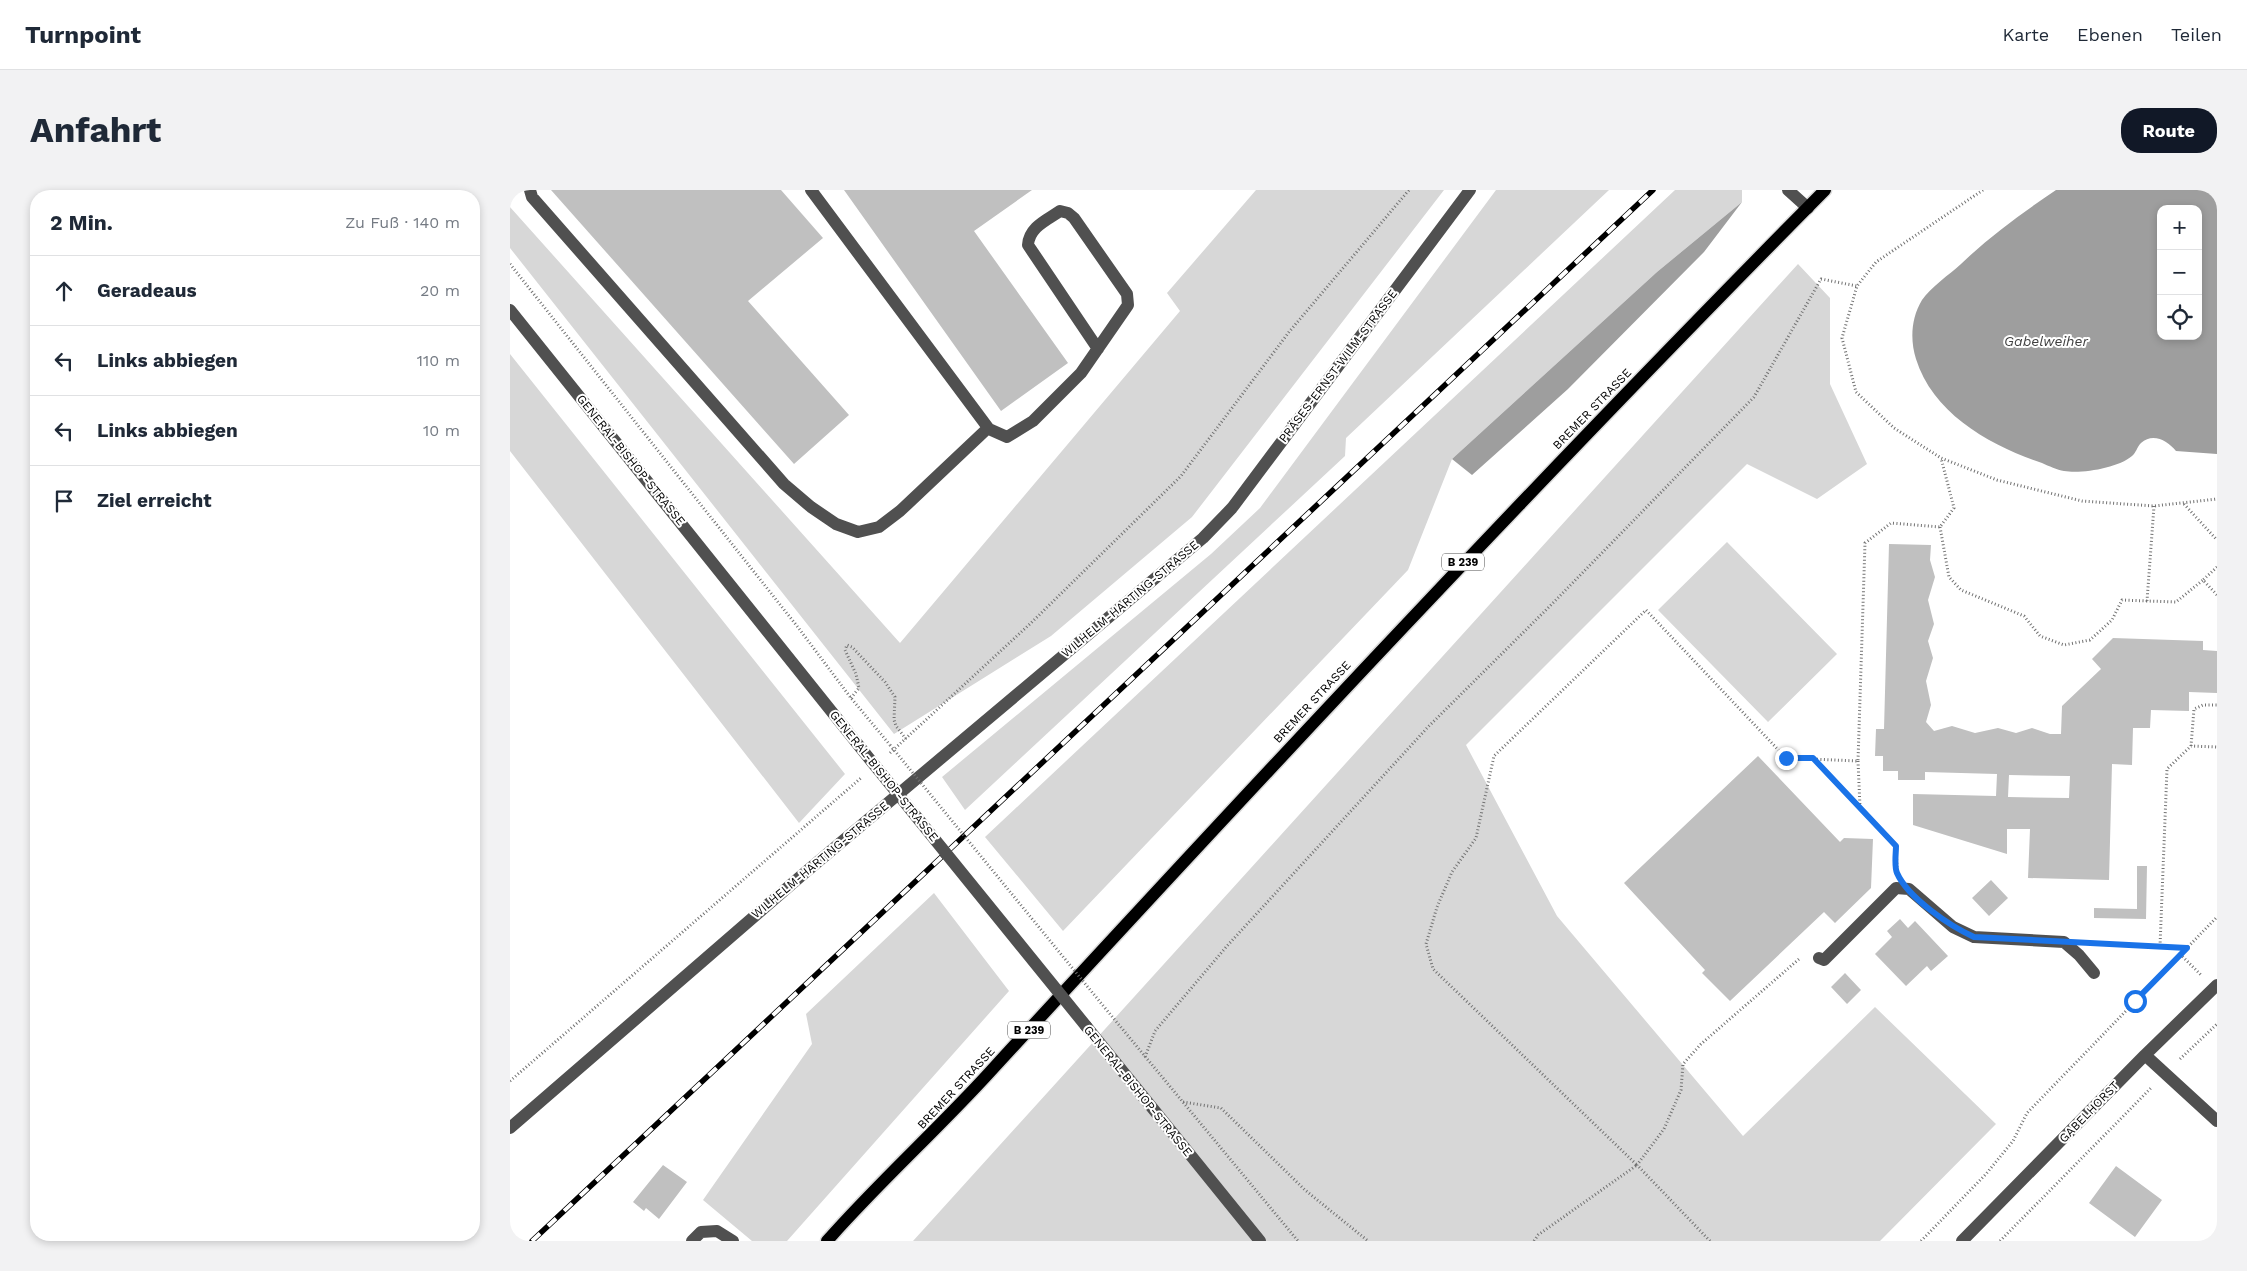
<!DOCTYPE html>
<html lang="de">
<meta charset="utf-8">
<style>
body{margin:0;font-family:"Work Sans",sans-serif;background:#f2f2f3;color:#1f2937}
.controls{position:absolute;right:15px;top:15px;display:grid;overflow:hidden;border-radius:10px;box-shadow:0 2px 8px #0003}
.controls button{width:45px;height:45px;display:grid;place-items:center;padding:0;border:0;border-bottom:1px solid #e0e1e3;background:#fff;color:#1f2937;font:25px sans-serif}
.stop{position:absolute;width:15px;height:15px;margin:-11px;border:4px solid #1a73e8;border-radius:50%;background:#fff}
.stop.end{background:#1a73e8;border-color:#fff;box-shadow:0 1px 5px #0008}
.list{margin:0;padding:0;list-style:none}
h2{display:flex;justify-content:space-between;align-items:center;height:65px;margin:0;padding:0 20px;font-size:21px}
h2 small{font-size:16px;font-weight:400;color:#747a83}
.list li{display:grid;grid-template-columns:32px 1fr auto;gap:15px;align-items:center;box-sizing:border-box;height:70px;padding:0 20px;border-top:1px solid #e0e1e3}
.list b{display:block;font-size:19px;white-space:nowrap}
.list em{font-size:16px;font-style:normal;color:#747a83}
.icon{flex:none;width:28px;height:28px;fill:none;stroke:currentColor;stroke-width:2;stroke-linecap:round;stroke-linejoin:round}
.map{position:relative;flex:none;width:1707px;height:1051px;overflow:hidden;border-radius:20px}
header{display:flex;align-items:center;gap:30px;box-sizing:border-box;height:70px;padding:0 25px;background:#fff;border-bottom:1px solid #e0e1e3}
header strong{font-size:24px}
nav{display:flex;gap:28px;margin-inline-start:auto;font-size:18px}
.intro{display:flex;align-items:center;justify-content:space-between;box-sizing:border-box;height:120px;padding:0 30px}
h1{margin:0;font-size:35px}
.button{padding:12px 22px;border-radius:20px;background:#111827;color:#fff;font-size:18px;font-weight:700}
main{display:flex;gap:30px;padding:0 30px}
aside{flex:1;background:#fff;border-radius:20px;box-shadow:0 2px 8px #0003}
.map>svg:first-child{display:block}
.green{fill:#d7d7d7}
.water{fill:#9e9e9e;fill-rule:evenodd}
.building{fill:#c0c0c0;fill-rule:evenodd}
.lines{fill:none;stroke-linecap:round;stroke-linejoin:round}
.major-casing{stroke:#dbdbdb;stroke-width:15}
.path{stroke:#727272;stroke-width:3;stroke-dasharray:1 2.5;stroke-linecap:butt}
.minor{stroke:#505050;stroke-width:12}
.major{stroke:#000;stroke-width:12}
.rail-casing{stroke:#000;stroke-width:5.5}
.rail{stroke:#fff;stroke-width:4;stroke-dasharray:11;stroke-linecap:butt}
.path-bridge{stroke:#727272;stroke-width:3;stroke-dasharray:1 2.5;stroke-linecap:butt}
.minor-bridge{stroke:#505050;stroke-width:12}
.route{stroke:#1a73e8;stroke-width:6}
.labels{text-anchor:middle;stroke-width:4;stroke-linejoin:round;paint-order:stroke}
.shield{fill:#fff;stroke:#4c4c4c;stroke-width:1}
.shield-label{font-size:11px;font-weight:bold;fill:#000}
.street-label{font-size:12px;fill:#000;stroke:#fff}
.water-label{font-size:14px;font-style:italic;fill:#3f3f3f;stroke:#fff}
</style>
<header>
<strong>Turnpoint</strong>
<nav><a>Karte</a><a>Ebenen</a><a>Teilen</a></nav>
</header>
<div class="intro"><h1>Anfahrt</h1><a class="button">Route</a></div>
<main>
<aside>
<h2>2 Min.<small>Zu Fuß · 140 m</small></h2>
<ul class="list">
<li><svg class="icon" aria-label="ahead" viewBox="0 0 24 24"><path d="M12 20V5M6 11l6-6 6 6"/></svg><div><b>Geradeaus</b></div><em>20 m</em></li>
<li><svg class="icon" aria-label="left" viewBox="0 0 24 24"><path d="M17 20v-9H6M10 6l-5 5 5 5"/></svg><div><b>Links abbiegen</b></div><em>110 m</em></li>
<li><svg class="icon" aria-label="left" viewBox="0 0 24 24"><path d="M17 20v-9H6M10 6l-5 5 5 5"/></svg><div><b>Links abbiegen</b></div><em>10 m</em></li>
<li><svg class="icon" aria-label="arrive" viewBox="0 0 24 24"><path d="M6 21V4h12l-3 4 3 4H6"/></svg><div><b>Ziel erreicht</b></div></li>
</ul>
</aside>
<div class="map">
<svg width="1707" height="1051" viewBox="0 0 1707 1051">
<rect width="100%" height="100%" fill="#fff"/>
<path class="green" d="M746,0H934L682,327L541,446L384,544L0,58V17L390,453L670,121L657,103Z
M986,0H1099L836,248L835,266L455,620L432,587L701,364L750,318Z
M1165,0H1232V12L1147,82L942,269L898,380L553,741L475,647Z
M1288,74L1320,108V194L1357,274L1307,309L1237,274L956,555L1047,726L1233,946L1365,817L1486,934L1370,1051H403Z
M0,164L335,584L289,633L0,261Z
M1217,352L1327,464L1258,532L1148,420Z
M424,703L499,801L277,1051H242L193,1010L302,854L296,824Z"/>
<path class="water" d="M1546,0H1707V264L1666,261C1658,251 1643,242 1631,253C1627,257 1626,263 1622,266C1608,278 1572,284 1554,281C1547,280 1539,276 1532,273C1481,256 1423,224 1406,169C1400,150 1401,128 1412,110C1420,98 1440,84 1451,74C1480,46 1512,23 1546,0ZM1651,19H1688V146H1651Z
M1232,12L1194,62L1058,199L962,285L942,269L1147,82Z"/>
<path class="building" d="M41,0H271L313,48L238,111L339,225L284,274Z
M334,0H522L464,41L558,173L491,221Z
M1379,354L1421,355L1420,370L1425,387L1418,410L1424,434L1418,451L1423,468L1416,491L1421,515L1416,532L1424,541L1442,536L1465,543L1488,538L1506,543L1522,538L1540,544H1551L1552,516L1591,479L1582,469L1603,448L1693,451V460L1707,461V503L1679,502V521L1641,520L1640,538H1623L1622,575L1602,574L1599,690L1518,688L1520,639H1497V664L1403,635V604L1486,606L1487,584L1415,582V590H1388V581H1373V566H1365L1366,539H1374ZM1499,585L1560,586L1559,608L1498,607Z
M1248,566L1330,652L1334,648L1363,649L1361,698L1325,733L1314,722L1220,811L1192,783L1195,780L1114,693Z
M1627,676H1637L1636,729L1584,728V718L1627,719Z
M1481,690L1498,708L1479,726L1462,708Z
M1390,729L1398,738L1405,731L1438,766L1421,781L1417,776L1396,796L1365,764L1382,747L1377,741Z
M1335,783L1351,800L1337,814L1321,797Z
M153,975L177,992L149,1029L136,1018L134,1021L123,1012Z
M1606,976L1652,1010L1625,1047L1579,1013Z"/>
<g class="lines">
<defs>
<path id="major" d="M317,1051C368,993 426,941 479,883C753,585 1030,288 1315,0"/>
</defs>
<use href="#major" class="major-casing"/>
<path class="path" d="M1473,0L1366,72L1347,96L1332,148L1346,202L1384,238L1431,268L1487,290L1572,311L1644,316L1707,309
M0,74L287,436L341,508L380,555
M1674,314L1707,350
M1644,316L1637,411L1666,412L1693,390
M1430,337L1439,387L1451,400L1514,426L1530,446L1554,455L1580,450L1602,430L1612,410L1637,411
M1707,377L1693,390L1707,405
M341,508L349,498L346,484L335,460L337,455L342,457L375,492L385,507L384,530L386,536L396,549
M1681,556L1684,519L1693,515H1707
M380,563L521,433L671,286L779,142L899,0
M1304,569L1386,656L1387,677
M1348,571L1350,617
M1585,753L1676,758
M1650,756L1657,579L1681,556L1707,557
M1670,764L1691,785
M595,818L788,1051
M635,867L645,841L717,756L918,537L1045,411L1244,207L1311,89L1347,96
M1670,869L1707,834
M0,891L351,588
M673,912L711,918L795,1000L858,1051
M1024,1051L1028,1045L1127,975L923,779L916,754L927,717L942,682L966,648L984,566L1136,420L1276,568L1348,571L1355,353L1381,333L1430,337L1444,318L1431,268
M1200,1051L1127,975L1154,939L1171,900L1173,874L1191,854L1289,769
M1411,1051L1476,984L1503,951L1517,923L1707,727
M1490,1051L1641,898"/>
<path class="minor" d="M20,0L22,7L274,294L301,317L326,334L348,342L369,337L390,321L478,238
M301,0L479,239L497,247L523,231L571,183L618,115L617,104L564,28L558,23L550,21C537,30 519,37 518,55L588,159
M1278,0L1298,18
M0,120L362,572
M1309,768L1314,770L1386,698L1399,699L1443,737L1464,747L1554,752L1569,765L1584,783
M576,836L750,1051
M1635,865L1707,931
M0,938L291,686L693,348L722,318L960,0
M182,1051L191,1042L207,1041L223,1051
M1452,1051L1635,865L1707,795"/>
<use href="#major" class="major"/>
<defs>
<path id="rail" d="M22,1051L1143,0"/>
</defs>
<use href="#rail" class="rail-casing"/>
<use href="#rail" class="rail"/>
<path class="path-bridge" d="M380,555L595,818"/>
<path class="minor-bridge" d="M362,572L576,836"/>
</g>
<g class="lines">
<path class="route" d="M1276,568H1303L1386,656C1386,663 1384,676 1387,683C1398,708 1440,736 1464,747L1677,758L1625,811"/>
</g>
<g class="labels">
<g class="shield">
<rect x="932" y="363.5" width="42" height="17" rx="4"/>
<rect x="498" y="831.5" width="42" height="17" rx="4"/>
</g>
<g class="shield-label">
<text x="953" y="376">B 239</text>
<text x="519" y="844">B 239</text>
</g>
<g class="street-label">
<text transform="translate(828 176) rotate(-53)" y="4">PRÄSES-ERNST-WILM-STRASSE</text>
<text transform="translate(1082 219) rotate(-46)" y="4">BREMER STRASSE</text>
<text transform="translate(121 270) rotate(51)" y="4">GENERAL-BISHOP-STRASSE</text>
<text transform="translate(620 409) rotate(-40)" y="4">WILHELM-HARTING-STRASSE</text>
<text transform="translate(802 512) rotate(-47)" y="4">BREMER STRASSE</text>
<text transform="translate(374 586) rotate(51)" y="4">GENERAL-BISHOP-STRASSE</text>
<text transform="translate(310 670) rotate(-40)" y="4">WILHELM-HARTING-STRASSE</text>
<text transform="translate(446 898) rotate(-47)" y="4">BREMER STRASSE</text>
<text transform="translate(628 901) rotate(51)" y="4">GENERAL-BISHOP-STRASSE</text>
<text transform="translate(1579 922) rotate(-46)" y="4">GABELHORST</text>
</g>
<g class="water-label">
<text x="1536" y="156">Gabelweiher</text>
</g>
</g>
</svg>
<div class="controls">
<button>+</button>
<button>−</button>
<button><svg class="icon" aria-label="locate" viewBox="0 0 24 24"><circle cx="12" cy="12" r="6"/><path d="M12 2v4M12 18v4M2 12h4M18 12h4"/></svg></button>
</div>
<div class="stop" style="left:1625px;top:811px"></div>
<div class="stop end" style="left:1276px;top:568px"></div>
</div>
</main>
